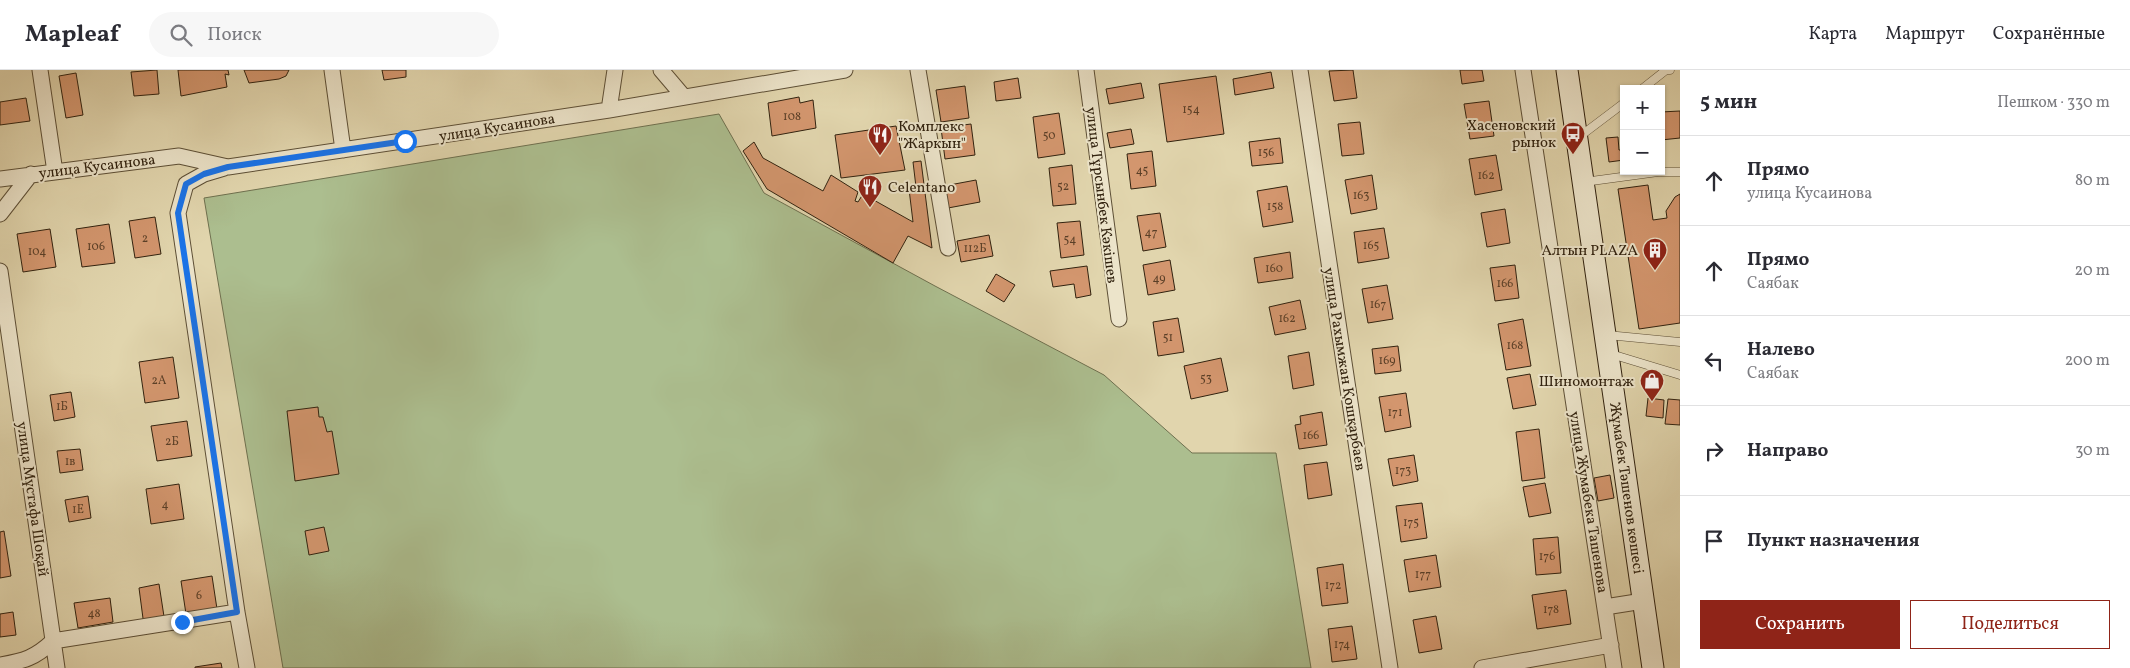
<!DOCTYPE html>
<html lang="ru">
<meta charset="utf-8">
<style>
body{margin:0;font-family:Vollkorn,serif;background:#f7f7f7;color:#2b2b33}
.controls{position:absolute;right:15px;top:15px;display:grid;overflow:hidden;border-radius:0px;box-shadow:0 1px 4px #0004}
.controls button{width:45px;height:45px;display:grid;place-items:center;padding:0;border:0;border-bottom:1px solid #e1e1e2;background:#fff;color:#2b2b33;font:25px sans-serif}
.stop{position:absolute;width:15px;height:15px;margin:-11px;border:4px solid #1a73e8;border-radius:50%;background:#fff}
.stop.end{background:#1a73e8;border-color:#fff;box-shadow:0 1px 5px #0008}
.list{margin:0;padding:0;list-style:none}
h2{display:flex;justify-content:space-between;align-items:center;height:65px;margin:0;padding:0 20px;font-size:21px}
h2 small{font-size:16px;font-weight:400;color:#7c7c81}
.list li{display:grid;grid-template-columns:32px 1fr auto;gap:15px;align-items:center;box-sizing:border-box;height:90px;padding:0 20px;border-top:1px solid #e1e1e2}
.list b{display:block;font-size:19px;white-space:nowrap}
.list p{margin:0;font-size:16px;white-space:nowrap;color:#7c7c81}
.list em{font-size:16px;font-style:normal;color:#7c7c81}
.actions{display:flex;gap:10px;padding:15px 20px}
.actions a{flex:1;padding:11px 0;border:1px solid #8f2418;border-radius:0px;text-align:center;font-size:18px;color:#8f2418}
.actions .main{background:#8f2418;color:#fff}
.icon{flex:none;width:28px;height:28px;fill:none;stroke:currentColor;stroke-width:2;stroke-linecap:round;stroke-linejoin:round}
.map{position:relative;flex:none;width:1680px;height:598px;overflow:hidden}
header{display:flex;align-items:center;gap:30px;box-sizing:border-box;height:70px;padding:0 25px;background:#fff;border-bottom:1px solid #e1e1e2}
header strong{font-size:24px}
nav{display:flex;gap:28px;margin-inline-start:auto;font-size:18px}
.search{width:350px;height:45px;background:#f7f7f7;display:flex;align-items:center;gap:12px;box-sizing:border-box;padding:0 18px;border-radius:28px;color:#7c7c81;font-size:19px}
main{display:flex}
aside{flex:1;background:#fff}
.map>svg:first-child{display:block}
.green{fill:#acbe8f;stroke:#6e704f}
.building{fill:#d3966e;stroke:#31220f}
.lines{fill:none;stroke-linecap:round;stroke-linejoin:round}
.service-casing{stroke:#5d4f36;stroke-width:9}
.minor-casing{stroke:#5d4f36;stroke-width:17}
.secondary-casing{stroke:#31220f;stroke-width:23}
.service{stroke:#ece4ca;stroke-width:8}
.minor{stroke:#ece4ca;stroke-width:15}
.secondary{stroke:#ece4ca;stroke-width:21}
.route{stroke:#1a73e8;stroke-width:6}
.labels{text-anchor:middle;stroke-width:4;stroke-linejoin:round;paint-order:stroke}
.number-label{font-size:12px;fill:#5a3f27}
.poi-label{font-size:15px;fill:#31220f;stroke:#ece4ca;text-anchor:end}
.street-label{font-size:15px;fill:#31220f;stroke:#ece4ca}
</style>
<header>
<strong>Mapleaf</strong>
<div class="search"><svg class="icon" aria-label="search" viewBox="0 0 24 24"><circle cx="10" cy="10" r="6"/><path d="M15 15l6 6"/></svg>Поиск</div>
<nav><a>Карта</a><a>Маршрут</a><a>Сохранённые</a></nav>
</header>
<main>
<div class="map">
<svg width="1680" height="598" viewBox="0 0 1680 598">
<rect width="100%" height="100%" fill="#e1d5ad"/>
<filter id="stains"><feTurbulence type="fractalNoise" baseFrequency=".004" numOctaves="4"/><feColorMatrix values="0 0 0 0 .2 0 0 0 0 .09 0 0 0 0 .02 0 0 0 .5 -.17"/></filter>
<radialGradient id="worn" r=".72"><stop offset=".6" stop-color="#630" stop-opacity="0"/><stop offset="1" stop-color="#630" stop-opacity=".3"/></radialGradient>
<path class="green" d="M719,44L764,123L935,216L1104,305L1192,383H1276L1311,598H283L204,128Z"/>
<path class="building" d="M157,0L159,24L134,26L131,2Z
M178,0H228L229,5L225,4L227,17L181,26Z
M244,0H289L286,6L279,9L249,13Z
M382,0H406V7L384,10Z
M1353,0L1357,28L1334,31L1329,1Z
M1460,0H1482L1484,11L1462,14Z
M1271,2L1274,18L1235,25L1233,9Z
M76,3L83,45L66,48L59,6Z
M1216,6L1224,64L1167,72L1159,14Z
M1018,8L1021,28L996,31L994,12Z
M1141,13L1144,28L1109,34L1106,19Z
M965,16L969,48L941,52L936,20Z
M799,27L800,33L813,30L816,58L772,66L768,33Z
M26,28L30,51L0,55V32Z
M1489,31L1494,66L1470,69L1464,34Z
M1680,41V68L1661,70V42Z
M1059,43L1065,84L1038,88L1033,47Z
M1360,52L1364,84L1342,86L1338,54Z
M971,54L975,85L945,89L941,58Z
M896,56L905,100L841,108L835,65Z
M1131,59L1134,74L1110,78L1107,63Z
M1618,67L1619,80H1624V90L1609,92L1606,68Z
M1280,68L1283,93L1252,96L1249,72Z
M754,72L763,88L823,121L831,105L858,122L855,131L858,132L863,124L913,152L909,119L916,117L913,92L921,91L932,178L908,166L893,193L767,119L743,81Z
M1152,81L1156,116L1131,119L1127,84Z
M1496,85L1502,120L1475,125L1469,89Z
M1072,95L1076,134L1053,136L1049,98Z
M1372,105L1377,139L1351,144L1345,110Z
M976,110L980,132L948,138L944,116Z
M1648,115L1653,150L1667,148L1666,141L1675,127L1680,124V253L1639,259L1618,119Z
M1287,116L1293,152L1263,157L1257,121Z
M1505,139L1510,173L1487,177L1481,143Z
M1160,143L1166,177L1143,181L1137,146Z
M155,147L161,184L135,188L129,151Z
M1080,151L1084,185L1061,188L1057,153Z
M109,154L115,193L82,197L76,159Z
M1384,158L1389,188L1358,193L1354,162Z
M50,159L56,197L23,202L17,164Z
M989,165L993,186L961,192L957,171Z
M1290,182L1293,208L1258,213L1254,188Z
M1170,190L1175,220L1148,225L1143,195Z
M1515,195L1519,228L1495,231L1490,198Z
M1087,196L1091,225L1076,228L1074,214L1053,217L1050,201Z
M996,204L1015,215L1004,232L986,221Z
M1387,215L1393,249L1368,253L1362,219Z
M1300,230L1306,259L1275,265L1269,237Z
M1178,248L1184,282L1158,286L1153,252Z
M1523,249L1531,296L1506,300L1498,254Z
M1398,276L1401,301L1375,304L1372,279Z
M1309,282L1314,315L1293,319L1288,286Z
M173,287L179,328L145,333L139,292Z
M1221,288L1228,321L1191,329L1184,296Z
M1530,304L1536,335L1513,339L1507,308Z
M71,322L75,347L54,351L50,325Z
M1406,323L1411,357L1385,362L1379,327Z
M1648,328L1664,330L1663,348L1646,346Z
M1668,329L1680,330V355L1665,354Z
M318,337L319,347H323L327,362L332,361L339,404L295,411L287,341Z
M1322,342L1327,375L1299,379L1295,355L1301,354L1300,346Z
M187,351L192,386L157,391L151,356Z
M1539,359L1545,408L1522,411L1516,362Z
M80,379L83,400L60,403L57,381Z
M1414,385L1418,411L1393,416L1388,389Z
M1327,392L1332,425L1308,429L1304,395Z
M1610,405L1614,428L1598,431L1594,408Z
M1545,413L1551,443L1529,447L1523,417Z
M179,414L184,449L151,454L146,419Z
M88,426L91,448L69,452L65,430Z
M1422,433L1427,468L1401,472L1396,436Z
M324,457L329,481L309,485L305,461Z
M4,461L11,506L0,508V462Z
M1558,467L1561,503L1536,505L1533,469Z
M1436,485L1441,517L1409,522L1404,490Z
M1343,494L1348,533L1322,536L1317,498Z
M212,506L217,539L186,544L181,511Z
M159,514L165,553L144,556L139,518Z
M1566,520L1571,554L1537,559L1532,525Z
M110,528L113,552L78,558L74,533Z
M13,542L16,565L0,567V544Z
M1436,546L1442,579L1419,583L1413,550Z
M1352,556L1357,589L1332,592L1328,559Z
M221,593L222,598H195V597Z"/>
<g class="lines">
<defs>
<path id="service" d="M1642,19L1666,0H1670
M1579,67L1624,33
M1584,112L1658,102H1680
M1607,265L1680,272
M1611,284L1680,305"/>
<path id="minor" d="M40,0L55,102
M332,0L343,80
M661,0L684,27
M918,0L948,178
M1086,0L1119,249
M1300,0L1390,598
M1523,0L1614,598
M609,40L615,0
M224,98L204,104L186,114L178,143L237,542L247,598
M0,109L179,86L228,97L609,40L845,0
M0,144L31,104
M0,201L57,598
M1605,537L1643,531
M0,595C24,591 35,588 53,571L237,542
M1482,598L1611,575"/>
<path id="secondary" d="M1567,0L1653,598"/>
</defs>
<use href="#service" class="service-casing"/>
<use href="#minor" class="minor-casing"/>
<use href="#secondary" class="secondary-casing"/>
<use href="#service" class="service"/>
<use href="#minor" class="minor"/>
<use href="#secondary" class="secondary"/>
</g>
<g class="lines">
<path class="route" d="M182,552L237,542L178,143L186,114L204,104L228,97L405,71"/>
</g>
<defs>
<symbol id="bus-pin" viewBox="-11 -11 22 30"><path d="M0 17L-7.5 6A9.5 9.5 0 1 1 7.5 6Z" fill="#8f2418" stroke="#ece4ca"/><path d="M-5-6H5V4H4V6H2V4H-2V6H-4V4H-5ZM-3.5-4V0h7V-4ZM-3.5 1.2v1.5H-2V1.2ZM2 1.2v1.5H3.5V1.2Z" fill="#fff"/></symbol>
<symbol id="restaurant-pin" viewBox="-11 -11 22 30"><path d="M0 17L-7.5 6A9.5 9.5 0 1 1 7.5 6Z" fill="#8f2418" stroke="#ece4ca"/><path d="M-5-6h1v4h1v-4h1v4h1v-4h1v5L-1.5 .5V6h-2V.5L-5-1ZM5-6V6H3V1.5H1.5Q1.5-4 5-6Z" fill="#fff"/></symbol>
<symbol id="building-pin" viewBox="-11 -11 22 30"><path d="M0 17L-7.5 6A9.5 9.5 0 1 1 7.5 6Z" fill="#8f2418" stroke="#ece4ca"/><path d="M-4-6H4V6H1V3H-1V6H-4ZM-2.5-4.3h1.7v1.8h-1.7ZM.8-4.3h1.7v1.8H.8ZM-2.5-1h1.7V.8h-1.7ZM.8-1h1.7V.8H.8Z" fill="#fff"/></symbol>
<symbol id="shop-pin" viewBox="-11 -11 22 30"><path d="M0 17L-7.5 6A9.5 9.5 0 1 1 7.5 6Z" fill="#8f2418" stroke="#ece4ca"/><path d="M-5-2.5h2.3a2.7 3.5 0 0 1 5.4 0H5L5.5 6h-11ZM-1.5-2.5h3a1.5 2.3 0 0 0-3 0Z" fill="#fff"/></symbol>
</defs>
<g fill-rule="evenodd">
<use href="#bus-pin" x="1559" y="50" width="28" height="38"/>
<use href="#restaurant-pin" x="866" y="51" width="28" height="38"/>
<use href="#restaurant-pin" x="856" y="103" width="28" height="38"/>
<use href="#building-pin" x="1641" y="166" width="28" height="38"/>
<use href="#shop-pin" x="1638" y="297" width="28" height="38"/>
</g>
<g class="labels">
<g class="number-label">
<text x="1191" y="43">154</text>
<text x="792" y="50">108</text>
<text x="1049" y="69">50</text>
<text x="1266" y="86">156</text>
<text x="1142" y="104">45</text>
<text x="1486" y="109">162</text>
<text x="1063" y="120">52</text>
<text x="1361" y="129">163</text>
<text x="1275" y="140">158</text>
<text x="1151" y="166">47</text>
<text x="145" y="172">2</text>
<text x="1070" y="173">54</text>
<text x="1371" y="179">165</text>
<text x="96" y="180">106</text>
<text x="975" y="182">112Б</text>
<text x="37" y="185">104</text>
<text x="1274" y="202">160</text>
<text x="1159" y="212">49</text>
<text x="1505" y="217">166</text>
<text x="1378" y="238">167</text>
<text x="1287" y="252">162</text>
<text x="1168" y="271">51</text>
<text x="1515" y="279">168</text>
<text x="1387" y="294">169</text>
<text x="1206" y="312">53</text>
<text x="159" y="314">2А</text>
<text x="62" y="340">1Б</text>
<text x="1395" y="346">171</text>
<text x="1311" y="369">166</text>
<text x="172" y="375">2Б</text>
<text x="70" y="395">1в</text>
<text x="1403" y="404">173</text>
<text x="165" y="438">4</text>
<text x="78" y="443">1Е</text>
<text x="1411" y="456">175</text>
<text x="1547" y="490">176</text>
<text x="1423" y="508">177</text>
<text x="1333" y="519">172</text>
<text x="199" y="529">6</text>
<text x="1551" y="543">178</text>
<text x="94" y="547">48</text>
<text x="1342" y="578">174</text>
</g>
<g class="poi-label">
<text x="1556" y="60">Хасеновский<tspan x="1556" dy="17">рынок</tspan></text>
<text x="898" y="61" text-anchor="start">Комплекс<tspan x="898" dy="17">"Жаркын"</tspan></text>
<text x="888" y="122" text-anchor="start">Celentano</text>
<text x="1638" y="185">Алтын PLAZA</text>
<text x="1634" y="316">Шиномонтаж</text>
</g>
<g class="street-label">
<text transform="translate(497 57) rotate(-9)" y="5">улица Кусаинова</text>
<text transform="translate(97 96) rotate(-7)" y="5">улица Кусаинова</text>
<text transform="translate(1102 125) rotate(83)" y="5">улица Тұрсынбек Кәкішев</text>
<text transform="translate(1345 299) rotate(81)" y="5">улица Рахымжан Қошқарбаев</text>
<text transform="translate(1627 418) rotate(82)" y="5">Жұмабек Тәшенов көшесі</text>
<text transform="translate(33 429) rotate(82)" y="5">улица Мұстафа Шоқай</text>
<text transform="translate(1589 432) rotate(81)" y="5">улица Жумабека Ташенова</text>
</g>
</g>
<rect width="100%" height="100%" filter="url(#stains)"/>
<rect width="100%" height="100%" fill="url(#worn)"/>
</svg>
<div class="controls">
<button>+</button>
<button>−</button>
</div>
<div class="stop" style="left:405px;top:71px"></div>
<div class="stop end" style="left:182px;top:552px"></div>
</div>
<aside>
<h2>5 мин<small>Пешком · 330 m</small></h2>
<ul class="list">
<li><svg class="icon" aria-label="ahead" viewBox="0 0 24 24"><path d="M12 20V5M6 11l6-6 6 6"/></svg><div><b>Прямо</b><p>улица Кусаинова</p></div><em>80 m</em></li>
<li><svg class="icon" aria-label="ahead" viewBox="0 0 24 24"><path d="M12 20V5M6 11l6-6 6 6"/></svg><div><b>Прямо</b><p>Саябак</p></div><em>20 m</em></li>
<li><svg class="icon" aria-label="left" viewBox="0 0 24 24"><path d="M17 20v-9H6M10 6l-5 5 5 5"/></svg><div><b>Налево</b><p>Саябак</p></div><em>200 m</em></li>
<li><svg class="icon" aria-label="right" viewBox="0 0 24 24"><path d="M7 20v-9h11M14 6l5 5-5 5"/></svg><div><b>Направо</b></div><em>30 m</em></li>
<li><svg class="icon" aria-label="arrive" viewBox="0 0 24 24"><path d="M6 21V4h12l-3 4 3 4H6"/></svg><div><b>Пункт назначения</b></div></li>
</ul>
<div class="actions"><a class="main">Сохранить</a><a>Поделиться</a></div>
</aside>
</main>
